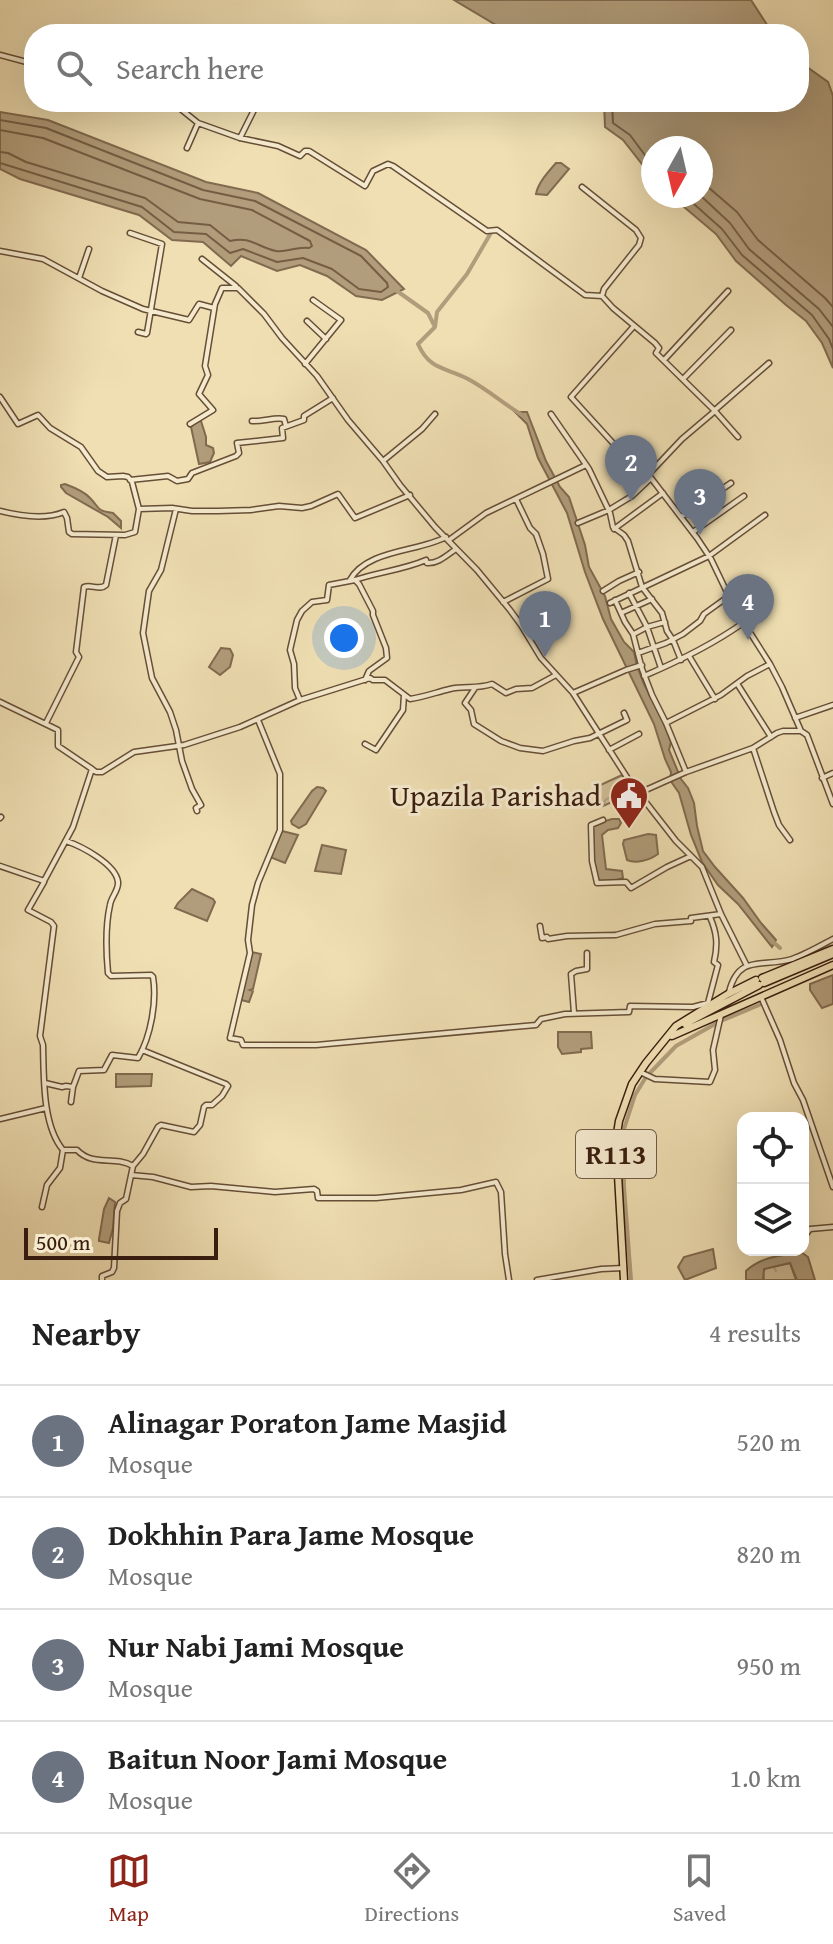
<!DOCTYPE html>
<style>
body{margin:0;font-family:"Gentium Book Plus",serif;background:#f6f6f6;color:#222}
.controls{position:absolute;right:24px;bottom:24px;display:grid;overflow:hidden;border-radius:16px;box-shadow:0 8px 32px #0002}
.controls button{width:72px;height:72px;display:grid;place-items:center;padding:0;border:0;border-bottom:2px solid #e0e0e0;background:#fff;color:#222;font:40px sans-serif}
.compass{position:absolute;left:641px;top:136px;width:72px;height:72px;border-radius:50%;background:#fff;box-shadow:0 8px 32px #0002;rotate:188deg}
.scale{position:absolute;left:24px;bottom:20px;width:194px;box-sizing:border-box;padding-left:8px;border:4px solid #391d0e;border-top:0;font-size:22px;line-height:28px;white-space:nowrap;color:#391d0e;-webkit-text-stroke:6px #f5eace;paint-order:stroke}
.you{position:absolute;left:344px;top:638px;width:28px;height:28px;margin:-20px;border:6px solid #fff;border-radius:50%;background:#1a73e8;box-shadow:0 0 0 12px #1a73e833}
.badge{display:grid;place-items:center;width:52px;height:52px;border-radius:50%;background:#8f2418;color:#fff;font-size:26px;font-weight:700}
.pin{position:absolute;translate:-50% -66px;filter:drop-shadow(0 2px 4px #0008)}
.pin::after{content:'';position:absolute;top:42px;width:28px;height:24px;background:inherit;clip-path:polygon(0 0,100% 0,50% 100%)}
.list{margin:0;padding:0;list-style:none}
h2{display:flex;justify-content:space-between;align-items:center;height:104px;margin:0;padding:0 32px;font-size:34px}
h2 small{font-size:26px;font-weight:400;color:#767676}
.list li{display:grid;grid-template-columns:52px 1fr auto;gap:24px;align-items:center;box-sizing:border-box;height:112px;padding:0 32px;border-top:2px solid #e0e0e0}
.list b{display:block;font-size:30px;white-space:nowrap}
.list p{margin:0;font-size:26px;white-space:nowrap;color:#767676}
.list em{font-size:26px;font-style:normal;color:#767676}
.icon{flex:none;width:44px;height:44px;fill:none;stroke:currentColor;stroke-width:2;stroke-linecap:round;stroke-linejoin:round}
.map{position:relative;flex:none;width:833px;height:1280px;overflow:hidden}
.search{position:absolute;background:#fff;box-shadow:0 8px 32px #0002;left:24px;right:24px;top:24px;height:88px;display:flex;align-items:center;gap:20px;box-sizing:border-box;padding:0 28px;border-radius:32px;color:#767676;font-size:30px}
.sheet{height:552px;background:#fff}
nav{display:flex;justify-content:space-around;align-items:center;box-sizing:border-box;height:112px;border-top:2px solid #e0e0e0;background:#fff;font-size:22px;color:#767676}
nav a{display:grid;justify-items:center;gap:4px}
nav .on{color:#8f2418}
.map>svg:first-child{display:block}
.park{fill:url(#park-crowns);stroke:#846e52;stroke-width:2}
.water{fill:#b19d7b;stroke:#816a4f;stroke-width:2}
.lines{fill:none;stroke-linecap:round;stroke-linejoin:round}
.shore{stroke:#755d44;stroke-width:2}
.canal{stroke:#b19d7b;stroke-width:4}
.minor-casing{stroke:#664e37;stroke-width:7}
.major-casing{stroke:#391d0e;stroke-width:9}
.minor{stroke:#f5eace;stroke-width:4}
.major{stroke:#efdfb3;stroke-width:6}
.labels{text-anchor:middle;stroke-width:6;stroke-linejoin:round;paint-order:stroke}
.shield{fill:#f5eace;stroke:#715a48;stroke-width:2}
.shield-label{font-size:28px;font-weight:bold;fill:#391d0e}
.poi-label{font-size:30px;fill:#391d0e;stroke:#f5eace;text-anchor:end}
</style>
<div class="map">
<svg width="833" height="1280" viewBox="0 0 833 1280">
<defs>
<pattern id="park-crowns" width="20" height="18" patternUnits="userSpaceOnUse" patternTransform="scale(2)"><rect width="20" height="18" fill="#d0be97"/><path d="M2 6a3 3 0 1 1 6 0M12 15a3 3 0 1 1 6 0" fill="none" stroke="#b3a381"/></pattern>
</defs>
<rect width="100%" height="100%" fill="#efdfb3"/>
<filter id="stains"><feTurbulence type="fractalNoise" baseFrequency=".0025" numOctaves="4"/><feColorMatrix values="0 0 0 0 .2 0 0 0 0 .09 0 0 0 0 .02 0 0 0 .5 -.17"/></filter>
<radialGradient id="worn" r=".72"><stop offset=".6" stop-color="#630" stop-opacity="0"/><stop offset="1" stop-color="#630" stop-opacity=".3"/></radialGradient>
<path class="park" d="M622,775L635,792L603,806L594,788Z
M790,1263L796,1280H764L763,1271L766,1268Z"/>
<path class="water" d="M454,0H751L773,34H511Z
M799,58L807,67L828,82L833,96V368L822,343L806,321L786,305L736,261L716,234L671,196H701V148H653V178L623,140L605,127L604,102H799Z
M0,112L48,120L206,182L258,193L366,250L404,289L382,300L356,296L327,276L300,265L277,271L241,256L231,266L203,242L172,240L139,215L20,179L0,169Z
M556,163H561L569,169L547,195L536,194C538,183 548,172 556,163Z
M515,412H527L546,461L560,487L569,497L585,545L589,567L605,596L611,619L624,642L634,652L637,666L644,684L663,721L671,742L669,750L681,779L688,788L694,803L697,826L703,851L715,867L743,898L761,923L776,940L772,947L738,904L718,885L702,862L691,835L679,793L670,780L671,772L665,759L654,724L603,619L585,572L567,513L538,458L527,424Z
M197,420L201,421L206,437V445L213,448L214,453L210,462L199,464L191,427Z
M65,484C73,487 85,492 90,498C101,509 95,510 113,513L121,521V528L108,517L66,493L61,487V485Z
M221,648L230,649L233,655L230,667L220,675L209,667Z
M317,787L323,788L326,791L306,824L299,828L292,824L291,821L312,791Z
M612,819H619L621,823L618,828L608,830L602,835L606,869L622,871L623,878L616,880L599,881L593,861L592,825Z
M282,831L298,835L285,863L270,857Z
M648,834L656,835L658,854C650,860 636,864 627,860L623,844L624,840Z
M322,845L346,850L341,874L315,871Z
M192,889L213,899L215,902L207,921L175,908L178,903Z
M251,952L261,954L253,989L250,990L253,991L249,1002L241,1000V997Z
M833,975V1004L822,1008L810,990V984Z
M558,1032H591L592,1048L581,1049V1052L562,1054L558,1047Z
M116,1074H152L151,1086L116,1087Z
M109,1198L115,1202L113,1228L109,1243L99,1241V1239L104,1209Z
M713,1249L716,1268L685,1280L678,1267L684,1257Z
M801,1252L808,1257L815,1280H797L790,1263L764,1269L763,1280H746V1271C761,1257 781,1255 801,1252Z"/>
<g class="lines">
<path class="shore" d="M612,102L613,123L630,135L653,166
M0,120L46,128L203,190L255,201L361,256L387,283L388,287L381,292L359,289L332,269L303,258L277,262L243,249L230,253L206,234L174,232L142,207L0,163
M0,130L43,138L200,199L252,210L310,241L312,246L309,248C297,246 286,253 276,251C257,247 251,236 230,241L210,225L178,222L145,198L26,162L8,153L0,152
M701,181L737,212L758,240L825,298L833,307
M685,196L722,229L742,255L812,315L829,339L833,349
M701,196L730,223L749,249L819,309L833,327"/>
<path class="canal" d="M492,231L467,274L437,312L435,327L418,344C430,371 446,367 468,379C487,389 504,404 522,415
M397,291L428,313L434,325
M772,941L780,948
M721,1021L759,1005
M648,1075L676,1046L715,1024
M631,1280L624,1187L623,1132L635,1095L646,1077"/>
<defs>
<path id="minor" d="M0,55L34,64
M172,102L198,123L240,138L278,146L300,156L305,151H309L365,186L373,171L388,164L393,166L487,231L497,230L585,295L602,296L613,308L655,343L659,348L656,353L715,411L682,439L647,476
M240,138L258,102
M187,148L198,123
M582,187L636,230L641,238L639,245L604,289L602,296
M130,233L162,244L147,333L146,334L138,332
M0,251L43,259L102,291L143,309L189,320L199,304L214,308
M202,259L236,286
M79,278L89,249
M307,321L326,339
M634,326L571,397L632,464L651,478L697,538L711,559L735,609L770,664L782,687L801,731L807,735L833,804
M664,360L728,291
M305,364L341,320L313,300
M684,378L731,330
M0,397L18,424L38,415L50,428L81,447L98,471L107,477L123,476L128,477L132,482L139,509
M715,410L769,363
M715,411L738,437
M551,414L589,469L610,513L613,527L624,535L628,541L642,587L662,613L667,631L673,640L681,660
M252,421C263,422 274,417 284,419L286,426
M190,424L213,410L199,394L208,375L205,366L215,304L222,288H238L264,314L282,338L317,376L348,420L383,461L400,485L435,527L477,570L510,610L521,625L541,658L573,693L630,782L676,841L702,867L721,914L747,966
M383,461L422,429L435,414
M130,480L168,476L177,481L188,479L192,473L236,456L239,453L237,443L283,438L282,428L304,420V416L333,398
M176,509L161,570L149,591L143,633L152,678L170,712L176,730L182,761L192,789L201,805L196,808L197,811
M0,511C20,516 45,520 64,512L67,518L69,532L72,534L125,535L135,532L139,509L172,508L192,511H218L251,510L279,506L302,508L311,506L338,494L355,518L410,495
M681,517L731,483
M578,523L609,510L632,496L651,478
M614,529L663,493
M693,532L744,496
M449,540L486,513L586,465
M350,580C367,549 419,552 446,537
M355,580C378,572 403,570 426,560L427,563C438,564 447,555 456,549
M603,591L619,581L639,572
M629,593L647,627L661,668
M615,600L625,622L633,634L642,669L652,695L666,723L686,772
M503,602L548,579L543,554L536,534L530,528L516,499
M610,603L709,556L765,515
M621,613L652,599
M634,634L647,627L665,622
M638,653L666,643L683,634L700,621L704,614L729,596
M689,656L715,699
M644,676C679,661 712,645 743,623
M738,685L771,737
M475,688L465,703L471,710L474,724L501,741L520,748L543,751L574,741L590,738L627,720L624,713
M573,693L626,670L642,665
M300,700L295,688L294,664L290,650L297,620L302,611L312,602L327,600L329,585L355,580L359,584L373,611V615L386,648L387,658L369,671L365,680
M0,702L58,730V746L92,769
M795,718L833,705
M258,720L280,774V830L258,883L252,905L248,940L250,953L230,1038L241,1040L243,1045H316L536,1025L541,1019L565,1014L629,1012L630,1006L693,1007L708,1003L718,965L714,962C718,945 717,933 710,917
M46,723L79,657L76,652L84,587C91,584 100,591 106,585L116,535
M666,723L721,695L747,676L770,664
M365,744L376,750L403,710L404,695
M753,748L774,812L779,825L790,840
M609,750L639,734
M822,778L833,773
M639,793L686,772L753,748L777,733L783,731H801
M0,818L1,817
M603,820L591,825L592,861L597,883L626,882L631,888L667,867L691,856
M0,866L44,881L73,827L92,769L96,772H102L134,752L184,745L240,727L300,700L370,678L373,680H385L410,699C424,697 437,692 450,689C464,686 478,689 492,684L506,693L516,689L532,688L556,675
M44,882L28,910L51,922L54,926L40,1036L43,1045C44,1076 42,1125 63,1150H77C93,1167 114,1155 133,1166L126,1199L120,1203L117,1211L114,1268L112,1272L102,1276V1280
M540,926L542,938L547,937L548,939L567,936L616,935L655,924L691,921V918L721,914
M729,992C739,953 763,968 792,959C806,954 820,946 833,939
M761,997L780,1040L794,1083L803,1100L833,1187
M574,1013L571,974L576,971L587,969V953
M640,1072L655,1079L710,1082L715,1070L713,1050L721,1015
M45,1083L62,1087L66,1086L73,1087L79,1071L104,1070L112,1055L138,1058C151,1036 157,1001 153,977L151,975L111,976L108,973C106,951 105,927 110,905C111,897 119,890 118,882C116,864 81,846 66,841
M71,1102L73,1087
M0,1119L46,1108
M133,1166L143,1154L158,1127L161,1125L194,1132L200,1125L204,1107L206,1105H212L222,1096L228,1086L226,1084L142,1050
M131,1175L153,1177L191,1187L211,1186L275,1192L314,1189L317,1191L318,1198H376L461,1190L496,1182L501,1192L505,1254L509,1280
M42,1207L47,1185L60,1168L63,1150
M803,1238L810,1229L833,1227
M537,1280L601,1269L624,1268"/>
<path id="major" d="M762,978L833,949
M764,983L833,954
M685,1024L759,985
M672,1036L833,965
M624,1280L616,1140L619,1121L632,1084L646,1063L676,1026L728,994L756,980"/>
</defs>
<use href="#minor" class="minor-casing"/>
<use href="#major" class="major-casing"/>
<use href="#minor" class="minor"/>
<use href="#major" class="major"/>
</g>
<defs>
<symbol id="civic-pin" viewBox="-11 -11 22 30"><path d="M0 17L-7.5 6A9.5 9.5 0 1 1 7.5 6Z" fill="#8f2418" stroke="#f5eace"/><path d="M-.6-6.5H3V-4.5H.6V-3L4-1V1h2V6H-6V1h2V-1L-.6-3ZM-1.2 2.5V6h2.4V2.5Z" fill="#fff"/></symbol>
</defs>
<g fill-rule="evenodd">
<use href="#civic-pin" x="607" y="774" width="44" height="60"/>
</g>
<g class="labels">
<rect class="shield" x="576" y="1130" width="80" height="48" rx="6"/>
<g class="shield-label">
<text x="616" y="1164">R113</text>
</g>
<g class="poi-label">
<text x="601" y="806">Upazila Parishad</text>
</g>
</g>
<rect width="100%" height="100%" filter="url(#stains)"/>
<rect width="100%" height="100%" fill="url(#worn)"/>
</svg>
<div class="controls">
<button><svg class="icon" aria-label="locate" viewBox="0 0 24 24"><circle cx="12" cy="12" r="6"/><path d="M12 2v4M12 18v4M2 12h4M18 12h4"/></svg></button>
<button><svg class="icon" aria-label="layers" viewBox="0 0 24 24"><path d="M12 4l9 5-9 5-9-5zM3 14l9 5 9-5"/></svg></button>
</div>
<svg class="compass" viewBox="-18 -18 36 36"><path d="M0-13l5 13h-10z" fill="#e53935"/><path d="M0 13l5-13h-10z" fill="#767676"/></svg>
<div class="scale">500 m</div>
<div class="you"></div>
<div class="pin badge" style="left:545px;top:657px;background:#6b7280">1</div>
<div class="pin badge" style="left:631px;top:501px;background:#6b7280">2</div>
<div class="pin badge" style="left:700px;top:535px;background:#6b7280">3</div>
<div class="pin badge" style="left:748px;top:640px;background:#6b7280">4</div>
<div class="search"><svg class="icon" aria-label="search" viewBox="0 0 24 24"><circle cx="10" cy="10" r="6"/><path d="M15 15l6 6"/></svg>Search here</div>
</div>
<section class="sheet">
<h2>Nearby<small>4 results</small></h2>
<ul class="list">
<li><span class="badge" style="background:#6b7280">1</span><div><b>Alinagar Poraton Jame Masjid</b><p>Mosque</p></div><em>520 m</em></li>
<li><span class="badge" style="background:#6b7280">2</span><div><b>Dokhhin Para Jame Mosque</b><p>Mosque</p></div><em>820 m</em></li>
<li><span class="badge" style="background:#6b7280">3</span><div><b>Nur Nabi Jami Mosque</b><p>Mosque</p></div><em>950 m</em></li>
<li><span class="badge" style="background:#6b7280">4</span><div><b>Baitun Noor Jami Mosque</b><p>Mosque</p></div><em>1.0 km</em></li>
</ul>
</section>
<nav>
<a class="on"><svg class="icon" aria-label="map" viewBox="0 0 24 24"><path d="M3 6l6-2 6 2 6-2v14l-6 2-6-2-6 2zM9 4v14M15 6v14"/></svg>Map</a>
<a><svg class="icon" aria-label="directions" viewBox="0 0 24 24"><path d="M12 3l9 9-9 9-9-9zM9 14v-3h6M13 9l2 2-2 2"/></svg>Directions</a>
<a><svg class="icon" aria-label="saved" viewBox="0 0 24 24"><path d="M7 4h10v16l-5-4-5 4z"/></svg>Saved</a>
</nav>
